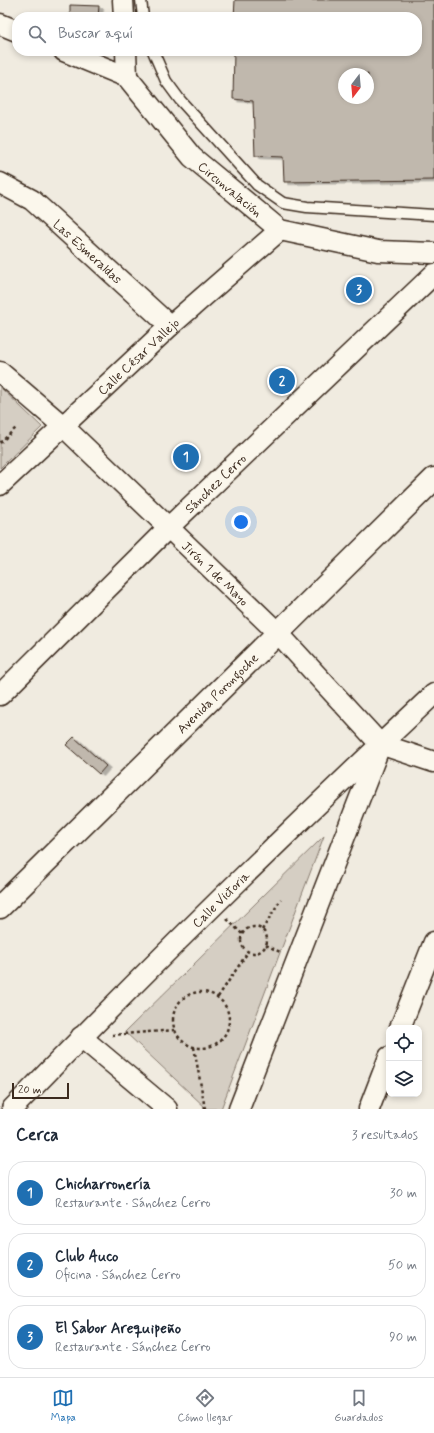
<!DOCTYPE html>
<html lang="es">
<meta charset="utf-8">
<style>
body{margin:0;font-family:Mynerve,sans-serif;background:#f2f2f3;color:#1f2937}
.controls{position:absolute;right:12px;bottom:12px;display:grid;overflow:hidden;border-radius:8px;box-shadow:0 2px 6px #0003}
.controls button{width:36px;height:36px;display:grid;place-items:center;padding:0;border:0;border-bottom:1px solid #e0e1e3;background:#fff;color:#1f2937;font:20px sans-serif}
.compass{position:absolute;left:338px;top:68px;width:36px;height:36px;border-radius:50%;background:#fff;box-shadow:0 2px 6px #0003;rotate:196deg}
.scale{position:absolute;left:12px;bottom:10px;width:57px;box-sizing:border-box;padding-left:4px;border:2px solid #3b2a1e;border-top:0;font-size:11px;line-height:14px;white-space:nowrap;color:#3b2a1e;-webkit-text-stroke:3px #fbf7ec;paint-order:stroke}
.you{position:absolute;left:241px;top:522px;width:14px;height:14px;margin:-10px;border:3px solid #fff;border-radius:50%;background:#1a73e8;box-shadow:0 0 0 6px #1a73e833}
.badge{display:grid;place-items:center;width:26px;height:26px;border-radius:50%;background:#1f6fb2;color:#fff;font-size:13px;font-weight:700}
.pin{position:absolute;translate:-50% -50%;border:2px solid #fff;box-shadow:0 1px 4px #0006}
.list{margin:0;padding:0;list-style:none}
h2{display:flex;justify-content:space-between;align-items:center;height:52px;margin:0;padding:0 16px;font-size:17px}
h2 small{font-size:13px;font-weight:400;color:#747a83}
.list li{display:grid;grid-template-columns:26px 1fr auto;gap:12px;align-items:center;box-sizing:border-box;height:64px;margin:0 8px 8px;padding:0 8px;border:1px solid #e0e1e3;border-radius:16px}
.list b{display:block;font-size:15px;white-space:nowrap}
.list p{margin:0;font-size:13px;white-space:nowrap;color:#747a83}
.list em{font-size:13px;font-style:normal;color:#747a83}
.icon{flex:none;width:22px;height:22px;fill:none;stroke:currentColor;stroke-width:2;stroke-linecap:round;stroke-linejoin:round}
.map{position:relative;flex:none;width:434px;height:1109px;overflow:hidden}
.search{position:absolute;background:#fff;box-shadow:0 2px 6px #0003;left:12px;right:12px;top:12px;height:44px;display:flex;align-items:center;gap:10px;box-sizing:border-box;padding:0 14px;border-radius:16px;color:#747a83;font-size:15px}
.sheet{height:268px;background:#fff}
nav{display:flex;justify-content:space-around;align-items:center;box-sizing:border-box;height:56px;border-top:1px solid #e0e1e3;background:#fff;font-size:11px;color:#747a83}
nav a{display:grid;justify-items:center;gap:2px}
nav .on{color:#1f6fb2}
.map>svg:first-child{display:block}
.green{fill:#d5cec3;stroke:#887c70}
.building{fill:#c0b8ad;stroke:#3b2a1e;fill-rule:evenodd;filter:url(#shadow)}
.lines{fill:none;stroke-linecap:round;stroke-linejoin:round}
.lane-casing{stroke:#3b2a1e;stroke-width:13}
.street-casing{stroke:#3b2a1e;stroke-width:23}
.secondary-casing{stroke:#3b2a1e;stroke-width:25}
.path{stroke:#3b2a1e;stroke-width:2.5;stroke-dasharray:3 3;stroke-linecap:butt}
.lane{stroke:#fbf7ec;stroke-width:10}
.street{stroke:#fbf7ec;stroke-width:20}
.secondary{stroke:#fbf7ec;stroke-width:22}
.labels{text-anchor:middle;stroke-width:4;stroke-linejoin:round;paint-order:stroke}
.street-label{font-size:13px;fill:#3b2a1e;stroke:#fbf7ec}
</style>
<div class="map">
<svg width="434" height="1109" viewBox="0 0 434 1109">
<defs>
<filter id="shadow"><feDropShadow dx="4.5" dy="2.5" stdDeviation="0" flood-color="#0004"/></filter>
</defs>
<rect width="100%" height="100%" fill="#f0ebe0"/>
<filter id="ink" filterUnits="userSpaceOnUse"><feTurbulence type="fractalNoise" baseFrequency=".025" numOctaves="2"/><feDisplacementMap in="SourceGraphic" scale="8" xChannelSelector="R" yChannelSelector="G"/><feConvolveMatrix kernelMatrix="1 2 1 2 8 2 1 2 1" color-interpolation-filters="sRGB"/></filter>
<g filter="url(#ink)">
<path class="green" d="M0,387L42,427L0,468Z
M324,836L221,1109H207L125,1032Z"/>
<path class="building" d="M235,0H434V180L284,182L283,157L255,156L253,101L233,99L234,51H417V17H234ZM344,74H368V98H344Z
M70,5L99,6L98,17H70Z
M74,737L106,766L99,774L66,745Z"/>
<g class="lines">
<defs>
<path id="lane" d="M141,0L143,17
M153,51L166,81L180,100L257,185L283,203L307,207L434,215"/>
<g id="street">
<path d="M123,0L124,17"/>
<path d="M0,24L17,31"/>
<path id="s1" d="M64,51L127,77L192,157L280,230L378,251L434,253"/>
<path d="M126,51L127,77"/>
<path id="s2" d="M0,183L32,200L170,326"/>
<path id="s3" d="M0,372L63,426L278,633L380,744L434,762"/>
<path id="s4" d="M0,485L170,326L280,230"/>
<path id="s5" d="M0,695L169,527L434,274"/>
<path d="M400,1028L434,942"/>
<path d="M81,1037L167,1109"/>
<path id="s6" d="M12,1109C149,967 290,829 434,694"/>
<path d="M239,1109L378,751"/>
<path d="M369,1109L389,1057"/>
</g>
<g id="secondary">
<path id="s7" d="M0,907L434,479"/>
</g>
</defs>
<use href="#lane" class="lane-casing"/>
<use href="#street" class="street-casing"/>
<use href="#secondary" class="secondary-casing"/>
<path class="path" d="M0,443L16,428
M227,919L242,934
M241 940a13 13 0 1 1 26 0a13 13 0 1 1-26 0Z
M262,930L281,899
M266,945L280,952
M173 1020a28 28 0 1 1 56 0a28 28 0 1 1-56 0Z
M218,997L248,952
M112,1035L174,1030
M194,1047L205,1109"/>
<use href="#lane" class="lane"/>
<use href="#street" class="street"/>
<use href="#secondary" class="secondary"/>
</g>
</g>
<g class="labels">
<g class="street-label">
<text dy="5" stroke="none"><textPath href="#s1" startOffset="221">Circunvalación</textPath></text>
<text dy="5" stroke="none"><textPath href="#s2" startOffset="112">Las Esmeraldas</textPath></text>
<text dy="5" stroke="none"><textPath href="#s4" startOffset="189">Calle César Vallejo</textPath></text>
<text dy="5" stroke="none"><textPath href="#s5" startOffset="302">Sánchez Cerro</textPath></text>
<text dy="5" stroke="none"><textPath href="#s3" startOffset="295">Jirón 1 de Mayo</textPath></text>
<text dy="5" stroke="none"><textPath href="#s7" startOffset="305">Avenida Porongoche</textPath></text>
<text dy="5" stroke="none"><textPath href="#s6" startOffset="296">Calle Victoria</textPath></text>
</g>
</g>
</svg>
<div class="controls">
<button><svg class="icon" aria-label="locate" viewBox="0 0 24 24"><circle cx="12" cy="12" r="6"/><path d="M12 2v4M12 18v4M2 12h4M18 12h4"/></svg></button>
<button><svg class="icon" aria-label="layers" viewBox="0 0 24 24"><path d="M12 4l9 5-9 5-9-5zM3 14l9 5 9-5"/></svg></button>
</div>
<svg class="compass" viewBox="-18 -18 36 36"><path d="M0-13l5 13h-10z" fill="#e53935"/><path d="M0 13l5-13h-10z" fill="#747a83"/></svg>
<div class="scale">20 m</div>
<div class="you"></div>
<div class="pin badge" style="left:186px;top:457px">1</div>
<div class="pin badge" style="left:282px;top:381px">2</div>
<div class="pin badge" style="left:359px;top:290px">3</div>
<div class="search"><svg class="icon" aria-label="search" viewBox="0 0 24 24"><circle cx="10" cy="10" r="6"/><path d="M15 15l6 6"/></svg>Buscar aquí</div>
</div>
<section class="sheet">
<h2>Cerca<small>3 resultados</small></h2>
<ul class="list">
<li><span class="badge">1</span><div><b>Chicharronería</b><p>Restaurante · Sánchez Cerro</p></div><em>30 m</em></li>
<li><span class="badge">2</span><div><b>Club Auco</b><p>Oficina · Sánchez Cerro</p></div><em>50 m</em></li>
<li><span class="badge">3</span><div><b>El Sabor Arequipeño</b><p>Restaurante · Sánchez Cerro</p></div><em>90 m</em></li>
</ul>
</section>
<nav>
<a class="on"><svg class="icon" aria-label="map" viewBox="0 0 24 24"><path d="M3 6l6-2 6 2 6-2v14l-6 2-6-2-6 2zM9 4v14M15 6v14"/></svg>Mapa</a>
<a><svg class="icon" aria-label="directions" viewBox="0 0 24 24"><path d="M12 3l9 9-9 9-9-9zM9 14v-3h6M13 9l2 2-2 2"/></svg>Cómo llegar</a>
<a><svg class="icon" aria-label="saved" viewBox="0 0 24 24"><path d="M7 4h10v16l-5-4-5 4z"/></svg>Guardados</a>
</nav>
